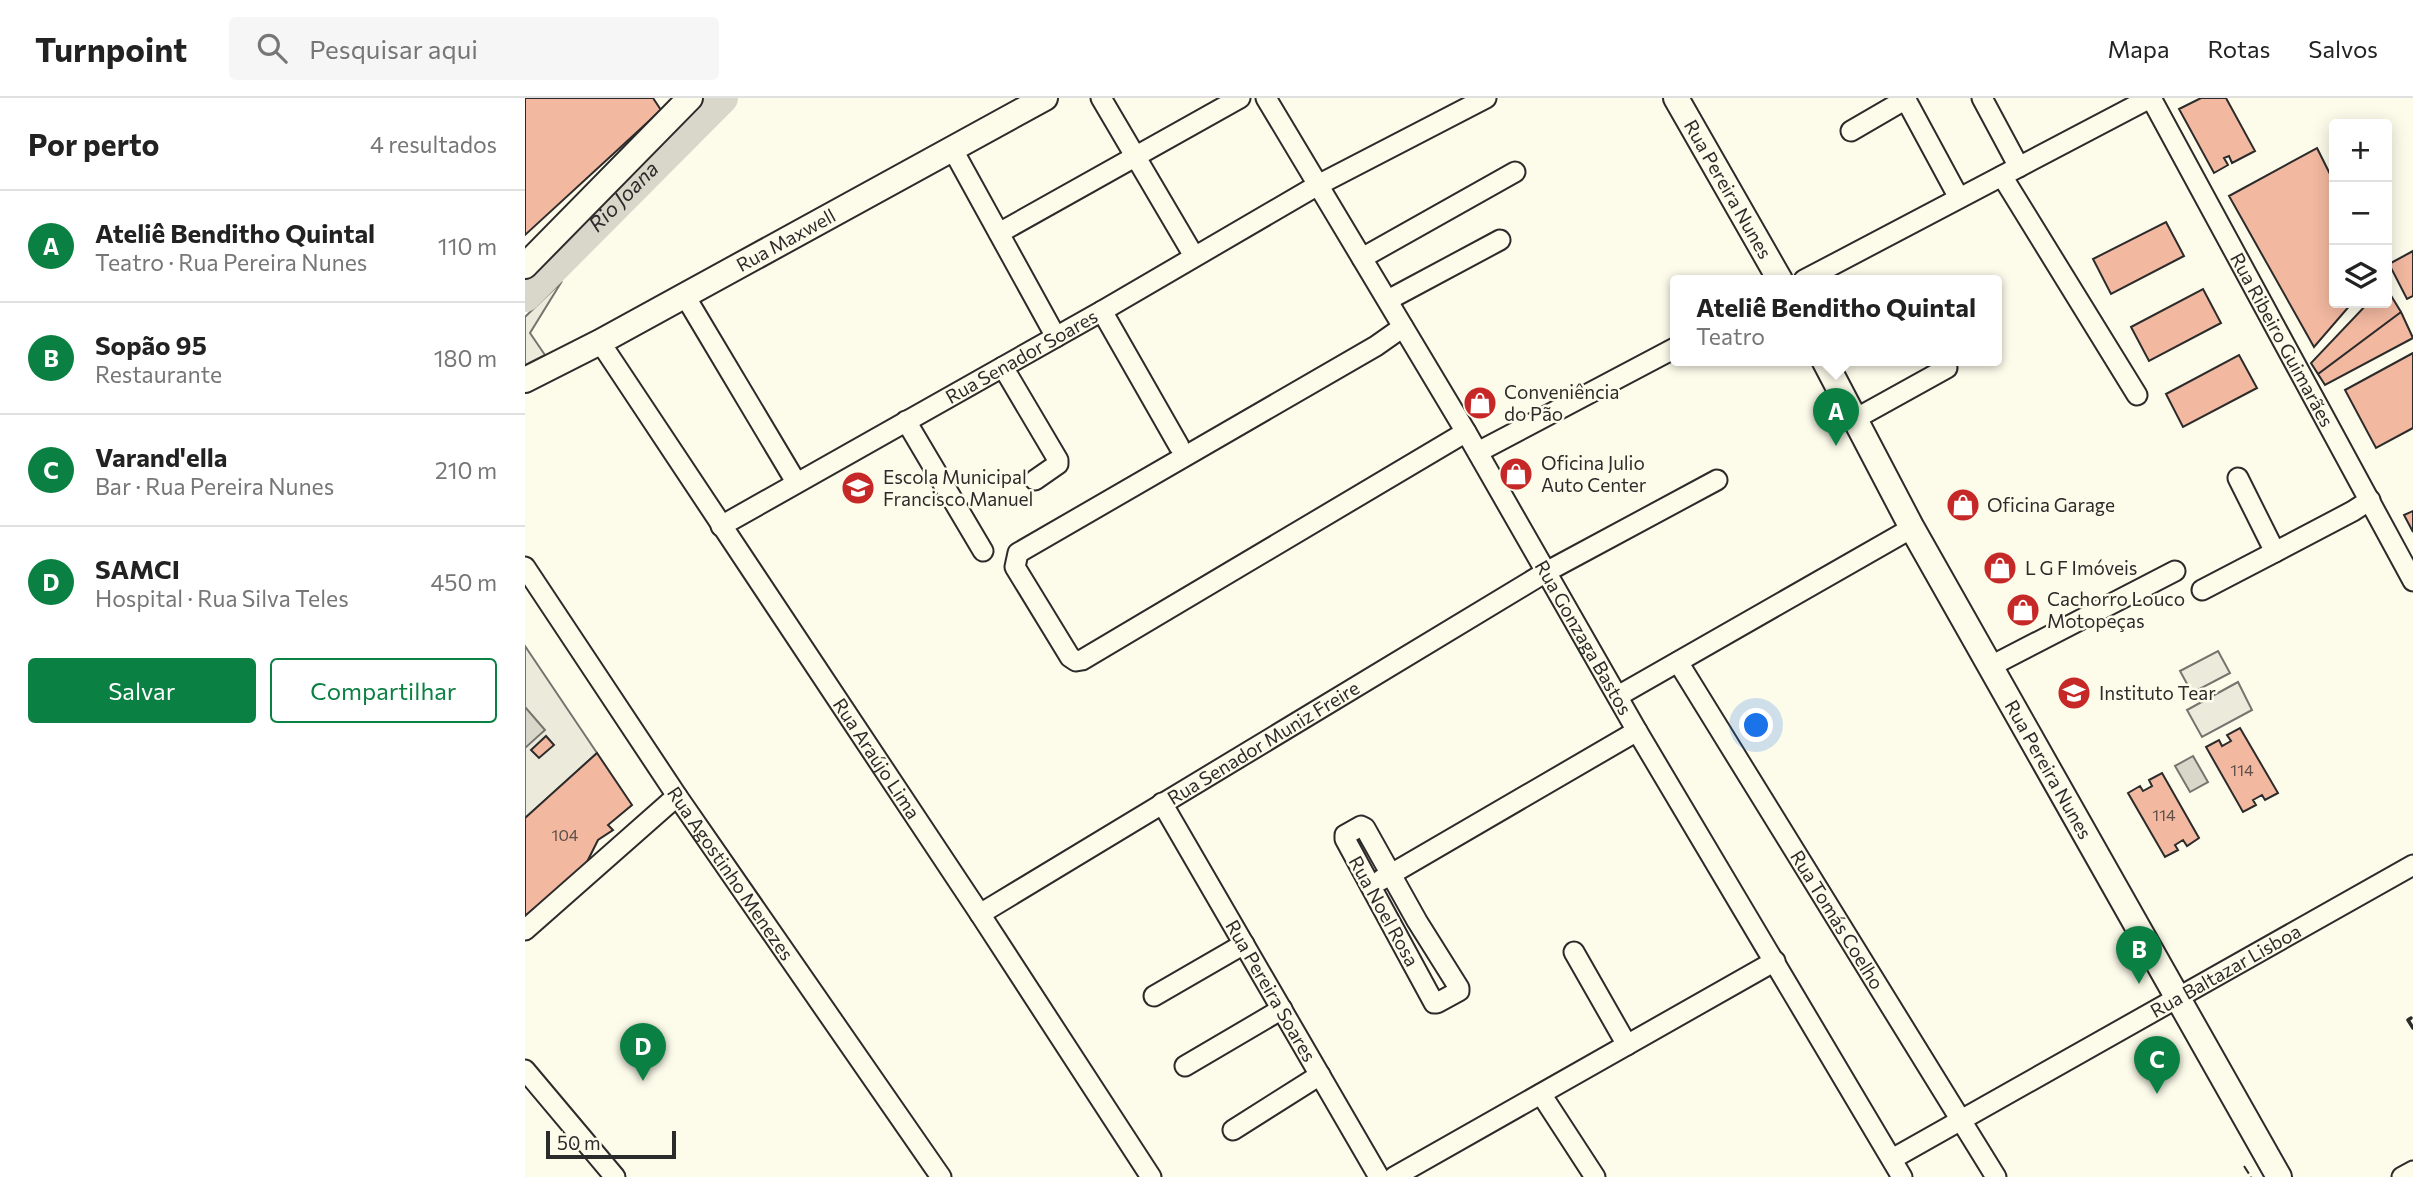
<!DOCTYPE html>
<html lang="pt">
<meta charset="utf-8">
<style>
body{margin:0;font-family:Commissioner,sans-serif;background:#f6f6f6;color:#222}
.controls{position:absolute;right:21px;top:21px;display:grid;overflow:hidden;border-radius:7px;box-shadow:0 4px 18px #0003}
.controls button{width:63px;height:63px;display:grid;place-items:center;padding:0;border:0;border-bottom:2px solid #e0e0e0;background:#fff;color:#222;font:35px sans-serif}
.scale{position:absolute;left:21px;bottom:18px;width:130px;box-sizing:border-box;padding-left:7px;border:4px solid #2b2b2b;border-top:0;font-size:19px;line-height:24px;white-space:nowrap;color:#2b2b2b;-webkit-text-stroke:5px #fdfbea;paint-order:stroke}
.you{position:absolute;left:1232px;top:628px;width:24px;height:24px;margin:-18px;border:5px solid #fff;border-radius:50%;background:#1a73e8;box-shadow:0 0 0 10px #1a73e833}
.badge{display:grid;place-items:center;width:46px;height:46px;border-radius:50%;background:#0b8043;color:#fff;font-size:23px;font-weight:700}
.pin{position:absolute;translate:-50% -58px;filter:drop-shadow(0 2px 4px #0008)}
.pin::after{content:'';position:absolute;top:37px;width:24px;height:21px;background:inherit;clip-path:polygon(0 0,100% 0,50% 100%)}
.popup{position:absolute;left:1145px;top:177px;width:332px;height:91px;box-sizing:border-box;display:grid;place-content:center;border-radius:7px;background:#fff;filter:drop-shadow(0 2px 5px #0005);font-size:23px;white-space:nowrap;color:#767676}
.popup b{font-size:26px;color:#222}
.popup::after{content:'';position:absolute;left:50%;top:100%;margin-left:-14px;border:14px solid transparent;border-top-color:#fff}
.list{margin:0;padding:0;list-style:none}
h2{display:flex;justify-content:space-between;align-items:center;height:91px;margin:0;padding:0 28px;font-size:30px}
h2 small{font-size:23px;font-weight:400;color:#767676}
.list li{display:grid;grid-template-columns:46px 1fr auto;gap:21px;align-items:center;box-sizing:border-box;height:112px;padding:0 28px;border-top:2px solid #e0e0e0}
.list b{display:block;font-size:26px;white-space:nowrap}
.list p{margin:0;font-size:23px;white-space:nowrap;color:#767676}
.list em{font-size:23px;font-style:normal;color:#767676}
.actions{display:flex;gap:14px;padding:21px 28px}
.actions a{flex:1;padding:16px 0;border:2px solid #0b8043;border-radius:7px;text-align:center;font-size:24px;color:#0b8043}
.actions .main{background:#0b8043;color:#fff}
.icon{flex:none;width:38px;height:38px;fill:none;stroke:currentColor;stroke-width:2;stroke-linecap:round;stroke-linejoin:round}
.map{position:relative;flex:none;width:1888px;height:1079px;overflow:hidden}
header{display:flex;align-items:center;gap:42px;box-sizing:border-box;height:98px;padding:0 35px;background:#fff;border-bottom:2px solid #e0e0e0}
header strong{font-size:33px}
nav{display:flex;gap:38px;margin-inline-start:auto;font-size:24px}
.search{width:490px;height:63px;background:#f6f6f6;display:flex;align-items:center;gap:18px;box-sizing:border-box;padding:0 24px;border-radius:7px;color:#767676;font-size:26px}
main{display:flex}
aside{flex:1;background:#fff}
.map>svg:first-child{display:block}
.green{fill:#ecebdb;stroke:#74746e;stroke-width:2}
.water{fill:#d8d7c9;stroke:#74746e;stroke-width:2}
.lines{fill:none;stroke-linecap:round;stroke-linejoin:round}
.river{stroke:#d8d7c9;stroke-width:32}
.building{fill:#f2b8a0;stroke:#2b2b2b;stroke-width:2}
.minor-casing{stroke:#2b2b2b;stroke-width:23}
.major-casing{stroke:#2b2b2b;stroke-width:28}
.minor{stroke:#fdfbea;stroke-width:19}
.major{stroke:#fdfbea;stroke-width:24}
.fence{stroke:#2b2b2b;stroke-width:2;stroke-dasharray:9 3.5;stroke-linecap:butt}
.wall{stroke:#2b2b2b;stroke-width:3.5}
.labels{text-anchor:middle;stroke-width:5;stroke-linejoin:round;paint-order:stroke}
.number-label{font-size:16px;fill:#5d4e48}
.street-label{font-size:19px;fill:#2b2b2b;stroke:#fdfbea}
.poi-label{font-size:19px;fill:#2b2b2b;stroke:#fdfbea;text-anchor:start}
.water-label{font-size:21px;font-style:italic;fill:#2b2b2b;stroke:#fdfbea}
</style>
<header>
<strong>Turnpoint</strong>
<div class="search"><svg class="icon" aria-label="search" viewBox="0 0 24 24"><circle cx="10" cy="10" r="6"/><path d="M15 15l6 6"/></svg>Pesquisar aqui</div>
<nav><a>Mapa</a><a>Rotas</a><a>Salvos</a></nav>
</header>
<main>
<aside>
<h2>Por perto<small>4 resultados</small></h2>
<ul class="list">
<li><span class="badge">A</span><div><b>Ateliê Benditho Quintal</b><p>Teatro · Rua Pereira Nunes</p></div><em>110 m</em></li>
<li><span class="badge">B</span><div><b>Sopão 95</b><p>Restaurante</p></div><em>180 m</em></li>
<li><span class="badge">C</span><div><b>Varand'ella</b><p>Bar · Rua Pereira Nunes</p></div><em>210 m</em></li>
<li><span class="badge">D</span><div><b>SAMCI</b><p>Hospital · Rua Silva Teles</p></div><em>450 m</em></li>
</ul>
<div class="actions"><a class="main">Salvar</a><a>Compartilhar</a></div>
</aside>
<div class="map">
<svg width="1888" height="1079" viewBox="0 0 1888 1079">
<rect width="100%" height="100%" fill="#fdfbea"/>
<path class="green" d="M37,183L5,235L20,257L0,267V219Z
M0,548L72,655L0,720Z
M1693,553L1705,575L1667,595L1655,573Z
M1713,584L1727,612L1677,639L1662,612Z"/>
<path class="water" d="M0,609L20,632L0,650Z
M1668,658L1683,684L1665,694L1650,668Z"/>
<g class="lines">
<path class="river" id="s1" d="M0,198L197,0"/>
</g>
<path class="building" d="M0,0H128L136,12L0,137Z
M1676,0H1701L1730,53L1707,65L1704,58L1699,60L1703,67L1689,75L1654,11Z
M1792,50L1809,84V205H1827L1789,249L1704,98Z
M1641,124L1659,158L1586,196L1568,161Z
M1888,153V198L1882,201L1864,166Z
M1678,191L1696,225L1624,263L1606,229Z
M1862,191L1876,214L1793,276L1786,265L1843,205H1862Z
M1876,214L1888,240L1800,287L1793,276Z
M1888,255V330L1851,350L1820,292Z
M1714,257L1732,290L1658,329L1641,296Z
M1888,413V434L1879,417Z
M1715,630L1753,695L1740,702L1737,697L1728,702L1731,707L1718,714L1681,649L1694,642L1697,648L1706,643L1702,637Z
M21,638L29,647L14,660L6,652Z
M72,655L107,707L83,727L88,732L73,742L60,768L0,818V720Z
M1637,675L1674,740L1662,748L1658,742L1650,747L1653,752L1640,759L1603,695L1615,688L1618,693L1627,688L1624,682Z"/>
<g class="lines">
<defs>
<g id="minor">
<path d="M576,0L669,158"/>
<path id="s2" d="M741,0L941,334L1112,633L1377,1079"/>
<path d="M1380,0L1434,100"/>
<path d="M1457,0L1494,69"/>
<path id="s3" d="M1626,0L1888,483"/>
<path d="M1326,33L1381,1"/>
<path d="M428,52L531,239"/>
<path d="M1477,78L1612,297"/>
<path d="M474,135L715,0"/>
<path d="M837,160L990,74"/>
<path d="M1279,182L1625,0"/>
<path d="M160,198L271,384"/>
<path d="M863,202L975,142"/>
<path d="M577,213L654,348"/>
<path d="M878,229L851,248L493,455L490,469L545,559L551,563L557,562L941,334"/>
<path id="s4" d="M75,244L455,816L626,1079"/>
<path d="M478,269L533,362V366L510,382"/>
<path d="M1330,321L1422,270"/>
<path d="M381,323L458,453"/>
<path d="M953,354L1150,250"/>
<path d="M1713,380L1750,454L1828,413L1845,402"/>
<path id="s5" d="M196,428L577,213L793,87L961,0"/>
<path id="s6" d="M0,469L152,698L416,1079"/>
<path d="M1677,492L1750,454"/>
<path id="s7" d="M1153,564L1471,1079"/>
<path d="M1466,568L1650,473"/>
<path d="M1093,598L1387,430"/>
<path id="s8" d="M637,705L854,1079"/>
<path d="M836,728L840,730L892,823L934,890V893L912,905H909L820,741V737Z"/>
<path d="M856,782L1112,633"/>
<path id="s9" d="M455,816L1021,474L1192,382"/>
<path d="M0,832L152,698"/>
<path d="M1049,854L1102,947"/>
<path d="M629,898L719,846"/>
<path d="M660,968L757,911"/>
<path d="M0,972L90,1079"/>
<path d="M1016,996L1070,1079"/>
<path d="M708,1032L795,977"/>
<path id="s10" d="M1367,1061L1888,767"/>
<path d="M869,1079L1250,863"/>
<path d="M1877,1079L1888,1073"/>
</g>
<g id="major">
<path id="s11" d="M1151,0L1255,182"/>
<path d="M0,168L165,0"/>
<path id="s12" d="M1299,262L1387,430L1754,1079"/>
<path id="s13" d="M0,282L75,244L520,0"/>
</g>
</defs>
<use href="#minor" class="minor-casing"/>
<use href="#major" class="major-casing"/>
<use href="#minor" class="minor"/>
<use href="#major" class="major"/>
<path class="fence" d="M1719,1068L1726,1079"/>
<path class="wall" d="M1886,920L1883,922L1888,930"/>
</g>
<defs>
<symbol id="shop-disc" viewBox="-11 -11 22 22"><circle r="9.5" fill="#c62828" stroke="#fdfbea"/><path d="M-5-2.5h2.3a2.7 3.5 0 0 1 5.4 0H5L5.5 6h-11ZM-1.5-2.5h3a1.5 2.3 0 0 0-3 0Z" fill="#fff"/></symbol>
<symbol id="school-disc" viewBox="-11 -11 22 22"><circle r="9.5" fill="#c62828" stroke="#fdfbea"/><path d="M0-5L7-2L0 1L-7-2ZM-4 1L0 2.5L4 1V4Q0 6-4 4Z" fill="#fff"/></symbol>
</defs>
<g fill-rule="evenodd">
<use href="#shop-disc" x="936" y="286" width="38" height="38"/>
<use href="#shop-disc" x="972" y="357" width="38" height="38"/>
<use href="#school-disc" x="314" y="371" width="38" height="38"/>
<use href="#shop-disc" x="1419" y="388" width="38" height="38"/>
<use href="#shop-disc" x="1456" y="451" width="38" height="38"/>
<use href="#shop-disc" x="1479" y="493" width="38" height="38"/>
<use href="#school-disc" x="1530" y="576" width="38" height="38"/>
</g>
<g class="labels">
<g class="number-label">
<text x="1717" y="678">114</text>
<text x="1639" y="723">114</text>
<text x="40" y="743">104</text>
</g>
<g class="street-label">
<text dy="7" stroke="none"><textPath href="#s11" startOffset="105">Rua Pereira Nunes</textPath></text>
<text dy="7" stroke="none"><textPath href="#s13" startOffset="296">Rua Maxwell</textPath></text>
<text dy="7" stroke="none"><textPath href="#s3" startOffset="275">Rua Ribeiro Guimarães</textPath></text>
<text dy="7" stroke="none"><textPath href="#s5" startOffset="345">Rua Senador Soares</textPath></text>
<text dy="7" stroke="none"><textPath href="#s2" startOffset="626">Rua Gonzaga Bastos</textPath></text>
<text dy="7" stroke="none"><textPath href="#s9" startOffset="331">Rua Senador Muniz Freire</textPath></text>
<text dy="7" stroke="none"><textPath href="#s4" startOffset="500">Rua Araújo Lima</textPath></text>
<text dy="7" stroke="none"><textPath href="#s12" startOffset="467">Rua Pereira Nunes</textPath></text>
<text dy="7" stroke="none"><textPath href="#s6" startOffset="369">Rua Agostinho Menezes</textPath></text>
<text transform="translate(859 813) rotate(61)" y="7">Rua Noel Rosa</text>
<text dy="7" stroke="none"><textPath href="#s7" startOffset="303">Rua Tomás Coelho</textPath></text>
<text dy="7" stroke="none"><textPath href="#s10" startOffset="383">Rua Baltazar Lisboa</textPath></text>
<text dy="7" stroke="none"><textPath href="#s8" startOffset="217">Rua Pereira Soares</textPath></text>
</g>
<g class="poi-label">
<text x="979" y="301">Conveniência<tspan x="979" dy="22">do Pão</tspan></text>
<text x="1016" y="372">Oficina Julio<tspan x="1016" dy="22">Auto Center</tspan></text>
<text x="358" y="386">Escola Municipal<tspan x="358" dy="22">Francisco Manuel</tspan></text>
<text x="1462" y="414">Oficina Garage</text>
<text x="1500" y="477">L G F Imóveis</text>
<text x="1522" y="508">Cachorro Louco<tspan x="1522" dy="22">Motopeças</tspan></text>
<text x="1574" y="602">Instituto Tear</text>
</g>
<g class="water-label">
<text dy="7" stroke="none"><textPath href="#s1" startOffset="140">Rio Joana</textPath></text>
</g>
</g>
</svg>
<div class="controls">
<button>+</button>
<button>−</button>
<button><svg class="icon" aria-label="layers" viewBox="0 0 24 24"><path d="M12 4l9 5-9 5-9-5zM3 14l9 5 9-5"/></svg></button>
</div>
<div class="scale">50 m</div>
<div class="you"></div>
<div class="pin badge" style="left:1311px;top:348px">A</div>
<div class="popup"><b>Ateliê Benditho Quintal</b>Teatro</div>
<div class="pin badge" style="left:1614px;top:886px">B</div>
<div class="pin badge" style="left:1632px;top:996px">C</div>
<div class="pin badge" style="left:118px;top:983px">D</div>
</div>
</main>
